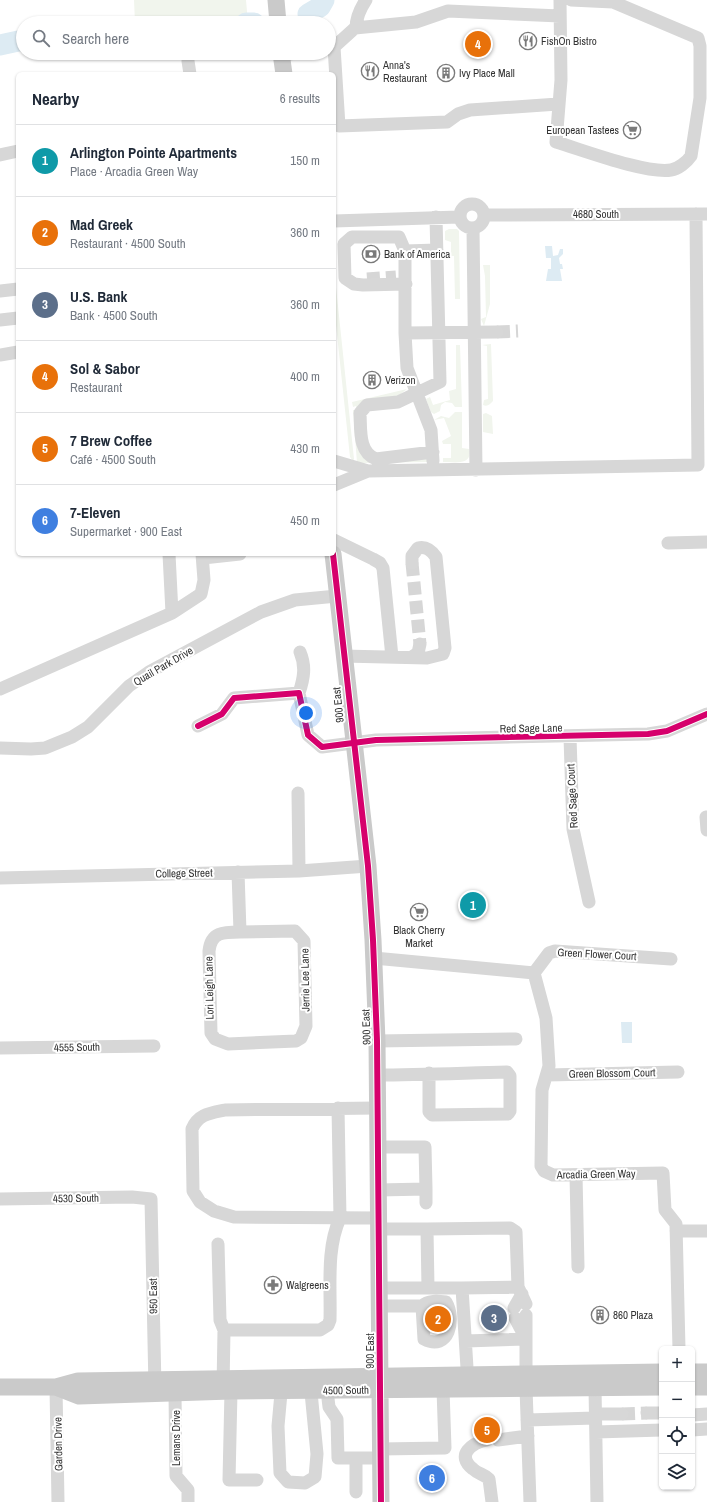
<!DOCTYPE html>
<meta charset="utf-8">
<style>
body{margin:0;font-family:"Archivo Narrow",sans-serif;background:#f2f2f3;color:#1f2937}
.controls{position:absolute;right:12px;bottom:12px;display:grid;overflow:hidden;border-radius:6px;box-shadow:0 1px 3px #0004}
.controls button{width:36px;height:36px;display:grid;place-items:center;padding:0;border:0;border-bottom:1px solid #e0e1e3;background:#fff;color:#1f2937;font:20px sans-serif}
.you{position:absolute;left:306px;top:713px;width:14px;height:14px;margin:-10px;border:3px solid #fff;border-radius:50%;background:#1a73e8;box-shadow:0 0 0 6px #1a73e833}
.badge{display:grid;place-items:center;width:26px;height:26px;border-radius:50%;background:#ea580c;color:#fff;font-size:13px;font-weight:700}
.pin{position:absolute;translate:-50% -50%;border:2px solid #fff;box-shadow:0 1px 4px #0006}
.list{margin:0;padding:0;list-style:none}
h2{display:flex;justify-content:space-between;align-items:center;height:52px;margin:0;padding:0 16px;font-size:17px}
h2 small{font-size:13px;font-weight:400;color:#747a83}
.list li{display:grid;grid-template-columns:26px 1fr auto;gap:12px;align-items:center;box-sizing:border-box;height:72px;padding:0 16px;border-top:1px solid #e0e1e3}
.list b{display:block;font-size:15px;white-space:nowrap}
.list p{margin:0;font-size:13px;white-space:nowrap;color:#747a83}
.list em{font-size:13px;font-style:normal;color:#747a83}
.icon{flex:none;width:22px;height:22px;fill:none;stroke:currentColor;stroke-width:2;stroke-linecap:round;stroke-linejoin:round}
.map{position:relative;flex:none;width:707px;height:1502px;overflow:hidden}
.search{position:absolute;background:#fff;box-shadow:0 1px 3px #0004;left:16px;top:16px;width:320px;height:44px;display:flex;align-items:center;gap:10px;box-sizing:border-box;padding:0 14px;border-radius:22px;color:#747a83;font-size:15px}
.panel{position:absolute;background:#fff;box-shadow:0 1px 3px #0004;left:16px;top:72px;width:320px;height:484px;border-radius:6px}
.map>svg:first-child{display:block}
.green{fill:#f1f5ed}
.water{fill:#ddebf3}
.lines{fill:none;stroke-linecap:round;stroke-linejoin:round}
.river{stroke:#ddebf3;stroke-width:21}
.minor-tunnel{stroke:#d6d6d6;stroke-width:13;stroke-dasharray:13 6;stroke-linecap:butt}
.minor{stroke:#d7d7d7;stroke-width:13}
.major{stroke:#cacaca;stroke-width:17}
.cycleway-casing{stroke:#fff;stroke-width:8}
.cycleway{stroke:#d6006c;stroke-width:6}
.labels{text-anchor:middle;stroke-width:4;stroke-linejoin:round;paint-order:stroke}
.poi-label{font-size:11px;fill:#333;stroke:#fff;text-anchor:start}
.street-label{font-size:11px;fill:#333;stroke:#fff}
</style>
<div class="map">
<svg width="707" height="1502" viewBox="0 0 707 1502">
<rect width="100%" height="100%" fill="#fff"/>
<path class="green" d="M134,0H246L248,23H135Z
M449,229H457L459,231L460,299H455L454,256H446L444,253L451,252V242L445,240V231Z
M483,265H490V304L484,326L481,319L486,317L485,276Z
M334,268L354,459L353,461L350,457L334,306Z
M491,344L493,401C490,404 488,407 483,405L484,400L488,399L487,346L482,345Z
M456,345H460L462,407H455L452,403L445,402L441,405L440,411L434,414L431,412L426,399L430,397L433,405L450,400L449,391L456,389Z
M407,389L394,399L367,403L362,454L428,457V462L357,463L353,410H357L356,406L353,407L352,402Z
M455,412H462V448L469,449C473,466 454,462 443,462V458H451V444H443L442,441L451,436L444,418L434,420L441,416L449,418Z
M486,413L492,416L493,434L483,432V414Z"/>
<path class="water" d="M545,246H552L553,256L558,255L560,249H563V254L559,258L560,264H562L563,269H560L562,281H546L548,269H551V258H546Z
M621,1022H632V1043H622Z"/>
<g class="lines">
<path class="river" d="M308,14L320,7L324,0
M246,23H254
M0,45L23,40"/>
<path class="minor-tunnel" d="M367,279L396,277
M497,332L518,331
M412,563L420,644
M622,1414L647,1413"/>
<path class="minor" d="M560,0L561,80L556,142C583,150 646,174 671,170C678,169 687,162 691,156L700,98V46L698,38L613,2L571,0
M356,28C356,17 360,9 366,0
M334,47L339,126L447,122L458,114L470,110L558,104
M329,48L334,47L355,28L416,22L448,11L560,16
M282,55L296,53
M188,61L190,74
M0,155L18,151
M460 216a12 12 0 1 1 24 0a12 12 0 1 1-24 0Z
M485,215L707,214
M334,221L459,217
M473,228L476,470
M405,251L399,237H352L344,244L345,278L354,284L363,285L406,284
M0,291L18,289
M0,320L18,318
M405,333V251L437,250
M0,355L18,352
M433,452L376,459C358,452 361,429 360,413L367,405L398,402L440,382L436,217
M334,461L368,471L698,465L696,214
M433,461L431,430L407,368L405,333L497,332
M334,485L368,471
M334,540L373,559L380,563L383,568L392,657
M668,543L707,542
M203,558L240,554
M172,613L201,594L204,580L202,554
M343,656L427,658L443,654L445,648L436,557C431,550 426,546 418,548L412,556V563
M412,657L418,653L420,644
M0,689L172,613L169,554
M299,693C304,678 306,666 300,652
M198,726L222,714L234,698L299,693L308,735L322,747L376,740L648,734L667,731L707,714
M570,737L573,829L589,902
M0,748L31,749L45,748L72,737L88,727L129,686L149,672L261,612L295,600L337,596
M298,793L299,871
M706,817L707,830
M238,872L240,932C223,932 211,932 209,951L211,1033L215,1039L228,1044L296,1041L301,1038L306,1026L304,941L295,931L240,932
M0,878L299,871L368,866
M374,958L534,973
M534,973L546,1018L549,1066L542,1090L541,1166L544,1171L553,1175L663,1173L665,1210L676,1224L679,1349
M534,973L549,953L555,951L671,959
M377,1041L516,1039
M0,1048L154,1046
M377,1075C420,1075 464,1073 507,1072L510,1076V1111L508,1114L432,1115L429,1112V1073
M547,1075L678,1072
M377,1108L225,1110C211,1113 198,1114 192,1129L193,1191L200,1202L214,1211L234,1217L379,1218
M378,1147H425L426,1189L378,1190
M576,1175L578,1267
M426,1189V1203
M0,1199L132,1197L151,1199L155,1388
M379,1229H427L428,1288
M427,1229L510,1228L516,1232L518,1287L462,1288
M676,1231H707
M218,1244L220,1320L224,1330H320L328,1325L330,1320C331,1287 326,1249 340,1218L338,1108
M518,1287L526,1304
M380,1288H462L468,1384
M380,1306H422C428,1300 438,1301 446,1302C456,1319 449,1352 424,1339L422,1306
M514,1308L522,1294
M526,1315V1388L530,1502
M515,1318L525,1337
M466,1341L526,1339
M282,1382L278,1426L280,1473L288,1482L305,1483L315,1477L317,1454L310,1382
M56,1387L58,1502
M223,1388L224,1330
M595,1388L597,1502
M327,1390L329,1407L337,1419L338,1458H380
M231,1391L229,1480H257
M175,1394L176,1476L188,1490V1502
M647,1413H662
M595,1414H622
M692,1415L707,1414
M527,1420L595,1418
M692,1430L707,1429
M596,1432L662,1430
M487,1440C472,1443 455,1455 473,1469C478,1474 484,1474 489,1479L492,1502
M498,1440L528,1436
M380,1449L445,1448L443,1389
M356,1458V1492"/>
<path class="major" d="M276,0L278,23
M281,53L284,74
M333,554L368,866L373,940L377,1041L381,1502
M692,1372H707
M0,1387H56L78,1381L662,1372
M56,1387L79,1396L231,1391L662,1387
M692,1387H707"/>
<defs>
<path id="cycleway" d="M333,554L368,866L373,940L377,1041L381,1502
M198,726L222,714L234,698L299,693L308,735L322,747L376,740L648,734L667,731L707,714"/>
</defs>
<use href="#cycleway" class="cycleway-casing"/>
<use href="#cycleway" class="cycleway"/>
</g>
<defs>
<symbol id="restaurant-ring" viewBox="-11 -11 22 22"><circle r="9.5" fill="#fff" stroke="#7a7a7a" stroke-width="1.5"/><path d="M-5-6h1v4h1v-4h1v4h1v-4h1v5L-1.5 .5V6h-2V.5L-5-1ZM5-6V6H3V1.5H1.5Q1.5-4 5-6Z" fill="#7a7a7a"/></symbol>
<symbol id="building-ring" viewBox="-11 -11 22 22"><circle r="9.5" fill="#fff" stroke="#7a7a7a" stroke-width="1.5"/><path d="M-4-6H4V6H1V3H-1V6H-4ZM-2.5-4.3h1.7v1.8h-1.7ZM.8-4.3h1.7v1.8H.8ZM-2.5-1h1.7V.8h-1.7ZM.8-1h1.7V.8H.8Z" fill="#7a7a7a"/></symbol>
<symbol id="supermarket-ring" viewBox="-11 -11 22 22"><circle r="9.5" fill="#fff" stroke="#7a7a7a" stroke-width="1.5"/><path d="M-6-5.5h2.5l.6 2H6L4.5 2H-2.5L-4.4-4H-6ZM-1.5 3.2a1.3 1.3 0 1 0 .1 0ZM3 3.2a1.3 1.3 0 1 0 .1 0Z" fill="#7a7a7a"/></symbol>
<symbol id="bank-ring" viewBox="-11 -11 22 22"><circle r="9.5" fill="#fff" stroke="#7a7a7a" stroke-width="1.5"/><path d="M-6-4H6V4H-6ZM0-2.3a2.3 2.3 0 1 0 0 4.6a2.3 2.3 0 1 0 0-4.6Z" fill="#7a7a7a"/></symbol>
<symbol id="pharmacy-ring" viewBox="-11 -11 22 22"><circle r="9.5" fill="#fff" stroke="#7a7a7a" stroke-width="1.5"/><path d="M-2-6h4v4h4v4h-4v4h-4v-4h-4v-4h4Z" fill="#7a7a7a"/></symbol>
</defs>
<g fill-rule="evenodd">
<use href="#restaurant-ring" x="518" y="31" width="20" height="20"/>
<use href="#restaurant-ring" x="360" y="61" width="20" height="20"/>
<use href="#building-ring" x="436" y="63" width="20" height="20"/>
<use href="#supermarket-ring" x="622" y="120" width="20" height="20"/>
<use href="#bank-ring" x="361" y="244" width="20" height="20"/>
<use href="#building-ring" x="362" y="370" width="20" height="20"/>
<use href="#supermarket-ring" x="409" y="902" width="20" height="20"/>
<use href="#pharmacy-ring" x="263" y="1275" width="20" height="20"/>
<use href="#building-ring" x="590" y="1305" width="20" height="20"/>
</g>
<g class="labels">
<g class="poi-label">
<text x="541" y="45">FishOn Bistro</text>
<text x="383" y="69">Anna's<tspan x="383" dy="13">Restaurant</tspan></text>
<text x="459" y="77">Ivy Place Mall</text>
<text x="619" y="134" text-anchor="end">European Tastees</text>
<text x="384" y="258">Bank of America</text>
<text x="385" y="384">Verizon</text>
<text x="419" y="934" text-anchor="middle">Black Cherry<tspan x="419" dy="13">Market</tspan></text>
<text x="286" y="1289">Walgreens</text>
<text x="613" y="1319">860 Plaza</text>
</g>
<g class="street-label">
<text x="596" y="218">4680 South</text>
<text transform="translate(163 666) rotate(-30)" y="4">Quail Park Drive</text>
<text transform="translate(338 705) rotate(-96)" y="4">900 East</text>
<text transform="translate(531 728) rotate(-1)" y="4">Red Sage Lane</text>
<text transform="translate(572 796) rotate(-93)" y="4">Red Sage Court</text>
<text transform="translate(184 873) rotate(-1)" y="4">College Street</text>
<text transform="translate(597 954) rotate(3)" y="4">Green Flower Court</text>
<text transform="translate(305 980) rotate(-91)" y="4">Jerrie Lee Lane</text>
<text transform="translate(209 988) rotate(-91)" y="4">Lori Leigh Lane</text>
<text transform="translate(366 1027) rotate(-92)" y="4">900 East</text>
<text transform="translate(77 1047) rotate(-1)" y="4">4555 South</text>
<text transform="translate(612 1073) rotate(-1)" y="4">Green Blossom Court</text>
<text transform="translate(596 1174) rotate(-1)" y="4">Arcadia Green Way</text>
<text transform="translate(76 1198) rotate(-1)" y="4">4530 South</text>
<text transform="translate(153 1296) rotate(-91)" y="4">950 East</text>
<text transform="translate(370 1351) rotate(-90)" y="4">900 East</text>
<text transform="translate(346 1390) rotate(-1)" y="4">4500 South</text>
<text transform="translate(176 1438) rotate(-90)" y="4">Lemans Drive</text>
<text transform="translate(58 1444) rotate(-91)" y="4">Garden Drive</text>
</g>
</g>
</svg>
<div class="controls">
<button>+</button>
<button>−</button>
<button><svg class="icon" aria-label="locate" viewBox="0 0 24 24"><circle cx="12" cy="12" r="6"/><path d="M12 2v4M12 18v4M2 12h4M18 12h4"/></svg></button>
<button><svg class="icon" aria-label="layers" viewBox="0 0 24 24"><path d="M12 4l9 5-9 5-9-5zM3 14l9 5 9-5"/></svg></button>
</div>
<div class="you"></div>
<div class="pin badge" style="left:473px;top:905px;background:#0f9aa8">1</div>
<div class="pin badge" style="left:438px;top:1319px;background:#e8710a">2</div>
<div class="pin badge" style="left:494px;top:1318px;background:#5c6f8a">3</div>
<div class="pin badge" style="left:478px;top:44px;background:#e8710a">4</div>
<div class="pin badge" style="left:487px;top:1430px;background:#e8710a">5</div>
<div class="pin badge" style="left:432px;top:1478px;background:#3f7fe0">6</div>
<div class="search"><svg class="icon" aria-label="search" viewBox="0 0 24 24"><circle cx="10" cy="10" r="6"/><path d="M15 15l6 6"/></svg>Search here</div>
<section class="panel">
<h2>Nearby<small>6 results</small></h2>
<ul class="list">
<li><span class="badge" style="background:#0f9aa8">1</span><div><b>Arlington Pointe Apartments</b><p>Place · Arcadia Green Way</p></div><em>150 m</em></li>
<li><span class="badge" style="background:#e8710a">2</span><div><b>Mad Greek</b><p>Restaurant · 4500 South</p></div><em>360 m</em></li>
<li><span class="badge" style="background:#5c6f8a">3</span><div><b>U.S. Bank</b><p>Bank · 4500 South</p></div><em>360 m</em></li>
<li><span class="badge" style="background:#e8710a">4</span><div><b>Sol &amp; Sabor</b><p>Restaurant</p></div><em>400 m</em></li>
<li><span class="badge" style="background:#e8710a">5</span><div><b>7 Brew Coffee</b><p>Café · 4500 South</p></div><em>430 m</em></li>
<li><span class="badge" style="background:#3f7fe0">6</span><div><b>7-Eleven</b><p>Supermarket · 900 East</p></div><em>450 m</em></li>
</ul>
</section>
</div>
